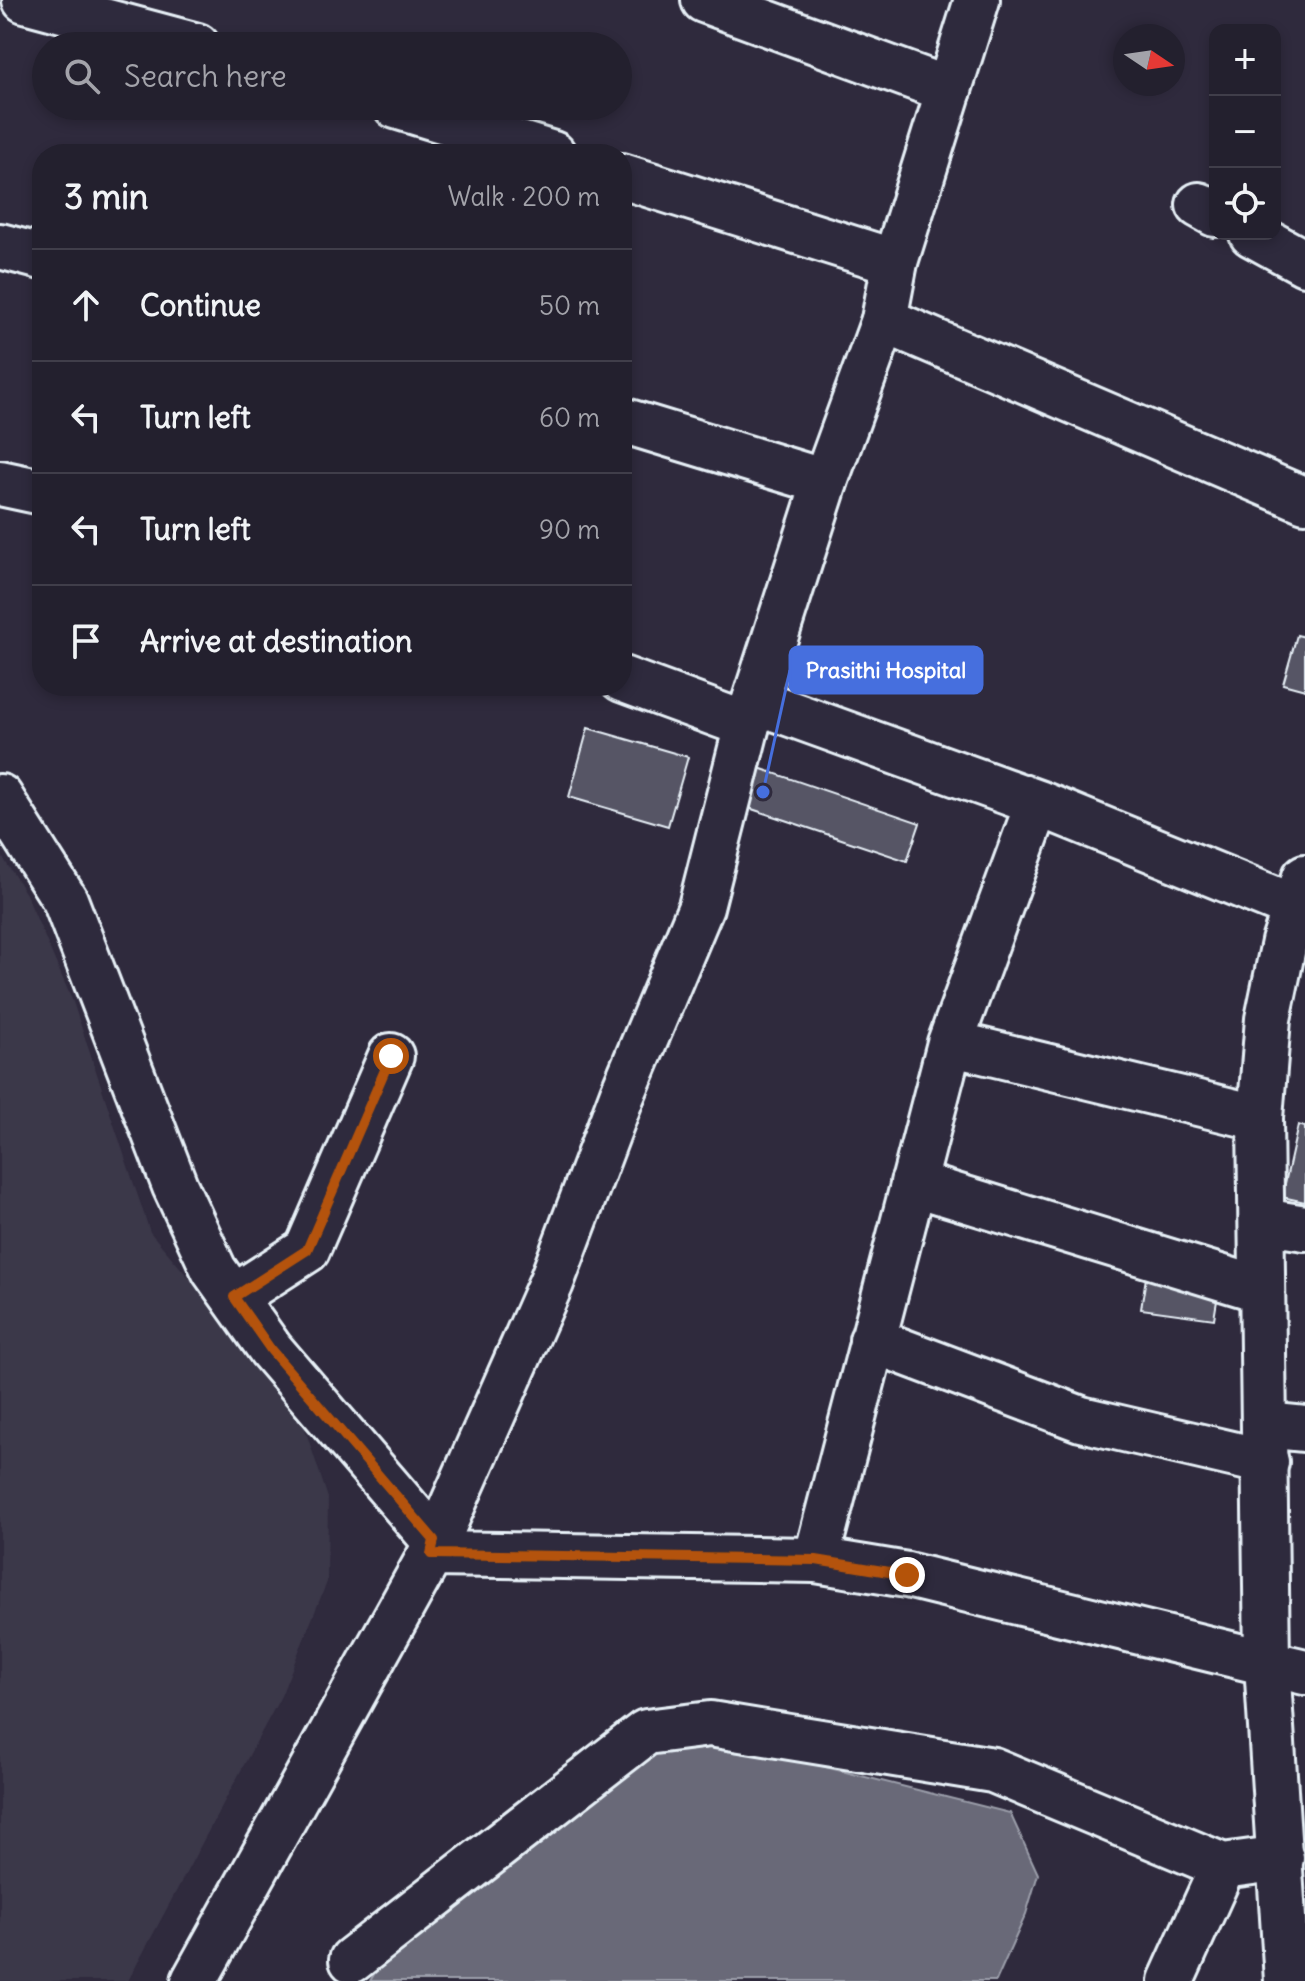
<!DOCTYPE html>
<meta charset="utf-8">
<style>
body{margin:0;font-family:Delius,sans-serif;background:#2b2836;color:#f1f3f6}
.controls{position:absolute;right:24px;top:24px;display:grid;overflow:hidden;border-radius:16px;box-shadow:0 4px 12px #0003}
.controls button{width:72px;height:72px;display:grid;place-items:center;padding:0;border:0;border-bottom:2px solid #403e4a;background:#23202e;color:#f1f3f6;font:40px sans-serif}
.compass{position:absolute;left:1113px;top:24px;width:72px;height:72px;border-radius:50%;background:#23202e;box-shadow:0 4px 12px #0003;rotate:103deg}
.stop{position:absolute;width:24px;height:24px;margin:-18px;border:6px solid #b45309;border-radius:50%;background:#fff}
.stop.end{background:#b45309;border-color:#fff;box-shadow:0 2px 8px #0008}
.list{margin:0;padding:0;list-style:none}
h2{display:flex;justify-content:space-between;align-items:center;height:104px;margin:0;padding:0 32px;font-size:34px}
h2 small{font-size:26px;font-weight:400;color:#a3a3aa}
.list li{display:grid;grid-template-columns:52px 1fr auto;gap:24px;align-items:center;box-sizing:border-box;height:112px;padding:0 32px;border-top:2px solid #403e4a}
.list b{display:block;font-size:30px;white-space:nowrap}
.list em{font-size:26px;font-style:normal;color:#a3a3aa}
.icon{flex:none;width:44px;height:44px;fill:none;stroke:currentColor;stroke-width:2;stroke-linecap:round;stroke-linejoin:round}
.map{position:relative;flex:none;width:1305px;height:1981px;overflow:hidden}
.search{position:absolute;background:#23202e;box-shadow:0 4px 12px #0003;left:32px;top:32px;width:600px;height:88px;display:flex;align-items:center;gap:20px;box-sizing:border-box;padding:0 28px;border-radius:44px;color:#a3a3aa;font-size:30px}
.panel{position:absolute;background:#23202e;box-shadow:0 4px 12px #0003;left:32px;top:144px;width:600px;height:552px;border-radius:32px}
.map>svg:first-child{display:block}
.built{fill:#3b3749}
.water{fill:#696978;stroke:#9c9fab;stroke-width:2}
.building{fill:#575565;stroke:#e8f1f8;stroke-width:2}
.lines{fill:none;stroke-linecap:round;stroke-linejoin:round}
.minor-casing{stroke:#e8f1f8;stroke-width:50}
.major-casing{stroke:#e8f1f8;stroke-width:50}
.minor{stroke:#2f2a3d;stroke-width:44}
.major{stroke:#2f2a3d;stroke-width:44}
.route{stroke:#b45309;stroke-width:10}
.leader{fill:none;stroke:#466fde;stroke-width:3}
.callout-dot{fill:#466fde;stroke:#2f2a3d;stroke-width:3}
.callout{fill:#466fde;stroke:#466fde;stroke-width:3}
.callout-label{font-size:22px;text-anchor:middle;font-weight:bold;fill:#fff}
</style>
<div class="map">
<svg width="1305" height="1981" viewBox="0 0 1305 1981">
<rect width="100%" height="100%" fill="#2f2a3d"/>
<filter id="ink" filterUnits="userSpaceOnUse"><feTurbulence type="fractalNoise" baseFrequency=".0125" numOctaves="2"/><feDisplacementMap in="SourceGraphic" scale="16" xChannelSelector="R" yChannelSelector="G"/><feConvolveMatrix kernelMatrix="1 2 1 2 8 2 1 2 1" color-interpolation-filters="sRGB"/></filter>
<g filter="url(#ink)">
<path class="built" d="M0,853L26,894L73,1002L150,1232L297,1405L328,1498L327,1582L281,1696L128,1981H0Z"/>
<path class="water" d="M665,1744L741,1746L1010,1813L1038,1874L1026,1914L996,1981H370L384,1958Z"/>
<path class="building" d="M1297,635L1305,637V690L1283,684Z
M588,728L688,757L668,826L569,797Z
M747,764L920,823L907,861L734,803Z
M1298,1125L1305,1127V1202L1282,1197Z
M1149,1259L1222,1270L1214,1319L1141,1309Z"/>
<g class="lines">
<defs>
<path id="minor" d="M25,0L197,46
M704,0L949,90
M396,106L553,154
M622,176L895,262
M1199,205L1215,214
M1252,234L1305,263
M0,246L42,257
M884,320L1305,500
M622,420L825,482
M0,483L42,492
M622,679L747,725
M755,701L1038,803L1294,907
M0,797L65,900L175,1186L214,1270L271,1350L434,1540
M950,1043L1260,1118
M913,1183L1262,1290
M1262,1221L1305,1228
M234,1297L307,1250L391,1056
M872,1340L1081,1419L1266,1462
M1265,1425L1305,1429
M816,1560L950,1043L1038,803
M1267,1663L1305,1672
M352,1960L646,1732L710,1724L993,1770L1223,1866
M1171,1981L1223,1866L1281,1858"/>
<path id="major" d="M431,1554L816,1560L907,1575L1267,1663
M194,1981L431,1554L551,1283L622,1095L701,907L747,725L825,482L884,320L895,262L977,0
M1287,1981L1267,1663L1260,1118L1268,1019L1284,942L1305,877"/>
</defs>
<use href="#minor" class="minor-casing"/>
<use href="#major" class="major-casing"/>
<use href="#minor" class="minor"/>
<use href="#major" class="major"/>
</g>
</g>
<g class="lines" filter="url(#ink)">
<path class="route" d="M391,1056L307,1250L234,1297L271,1350L434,1540L431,1554L816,1560L907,1575"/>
</g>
<path class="leader" d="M763 792L790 670"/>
<circle class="callout-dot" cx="763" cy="792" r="8"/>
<rect class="callout" x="790" y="647" width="192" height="46" rx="8"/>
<g class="callout-label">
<text x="886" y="678">Prasithi Hospital</text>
</g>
</svg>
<div class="controls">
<button>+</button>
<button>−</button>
<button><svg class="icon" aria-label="locate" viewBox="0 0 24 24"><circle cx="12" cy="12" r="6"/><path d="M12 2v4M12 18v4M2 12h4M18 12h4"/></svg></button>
</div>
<svg class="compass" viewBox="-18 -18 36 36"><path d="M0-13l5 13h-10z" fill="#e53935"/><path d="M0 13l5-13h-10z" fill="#a3a3aa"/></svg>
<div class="stop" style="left:391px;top:1056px"></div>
<div class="stop end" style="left:907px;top:1575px"></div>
<div class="search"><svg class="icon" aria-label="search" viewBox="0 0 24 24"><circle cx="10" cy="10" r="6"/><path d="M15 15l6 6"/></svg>Search here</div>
<section class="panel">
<h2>3 min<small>Walk · 200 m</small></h2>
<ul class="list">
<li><svg class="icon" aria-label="ahead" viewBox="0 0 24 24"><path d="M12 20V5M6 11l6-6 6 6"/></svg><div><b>Continue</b></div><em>50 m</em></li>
<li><svg class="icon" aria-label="left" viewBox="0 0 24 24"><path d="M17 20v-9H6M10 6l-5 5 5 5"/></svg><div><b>Turn left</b></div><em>60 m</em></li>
<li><svg class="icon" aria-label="left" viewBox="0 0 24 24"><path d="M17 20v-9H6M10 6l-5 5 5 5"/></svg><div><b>Turn left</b></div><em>90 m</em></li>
<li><svg class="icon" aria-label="arrive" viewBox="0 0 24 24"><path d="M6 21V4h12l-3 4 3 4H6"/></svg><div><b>Arrive at destination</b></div></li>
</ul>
</section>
</div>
